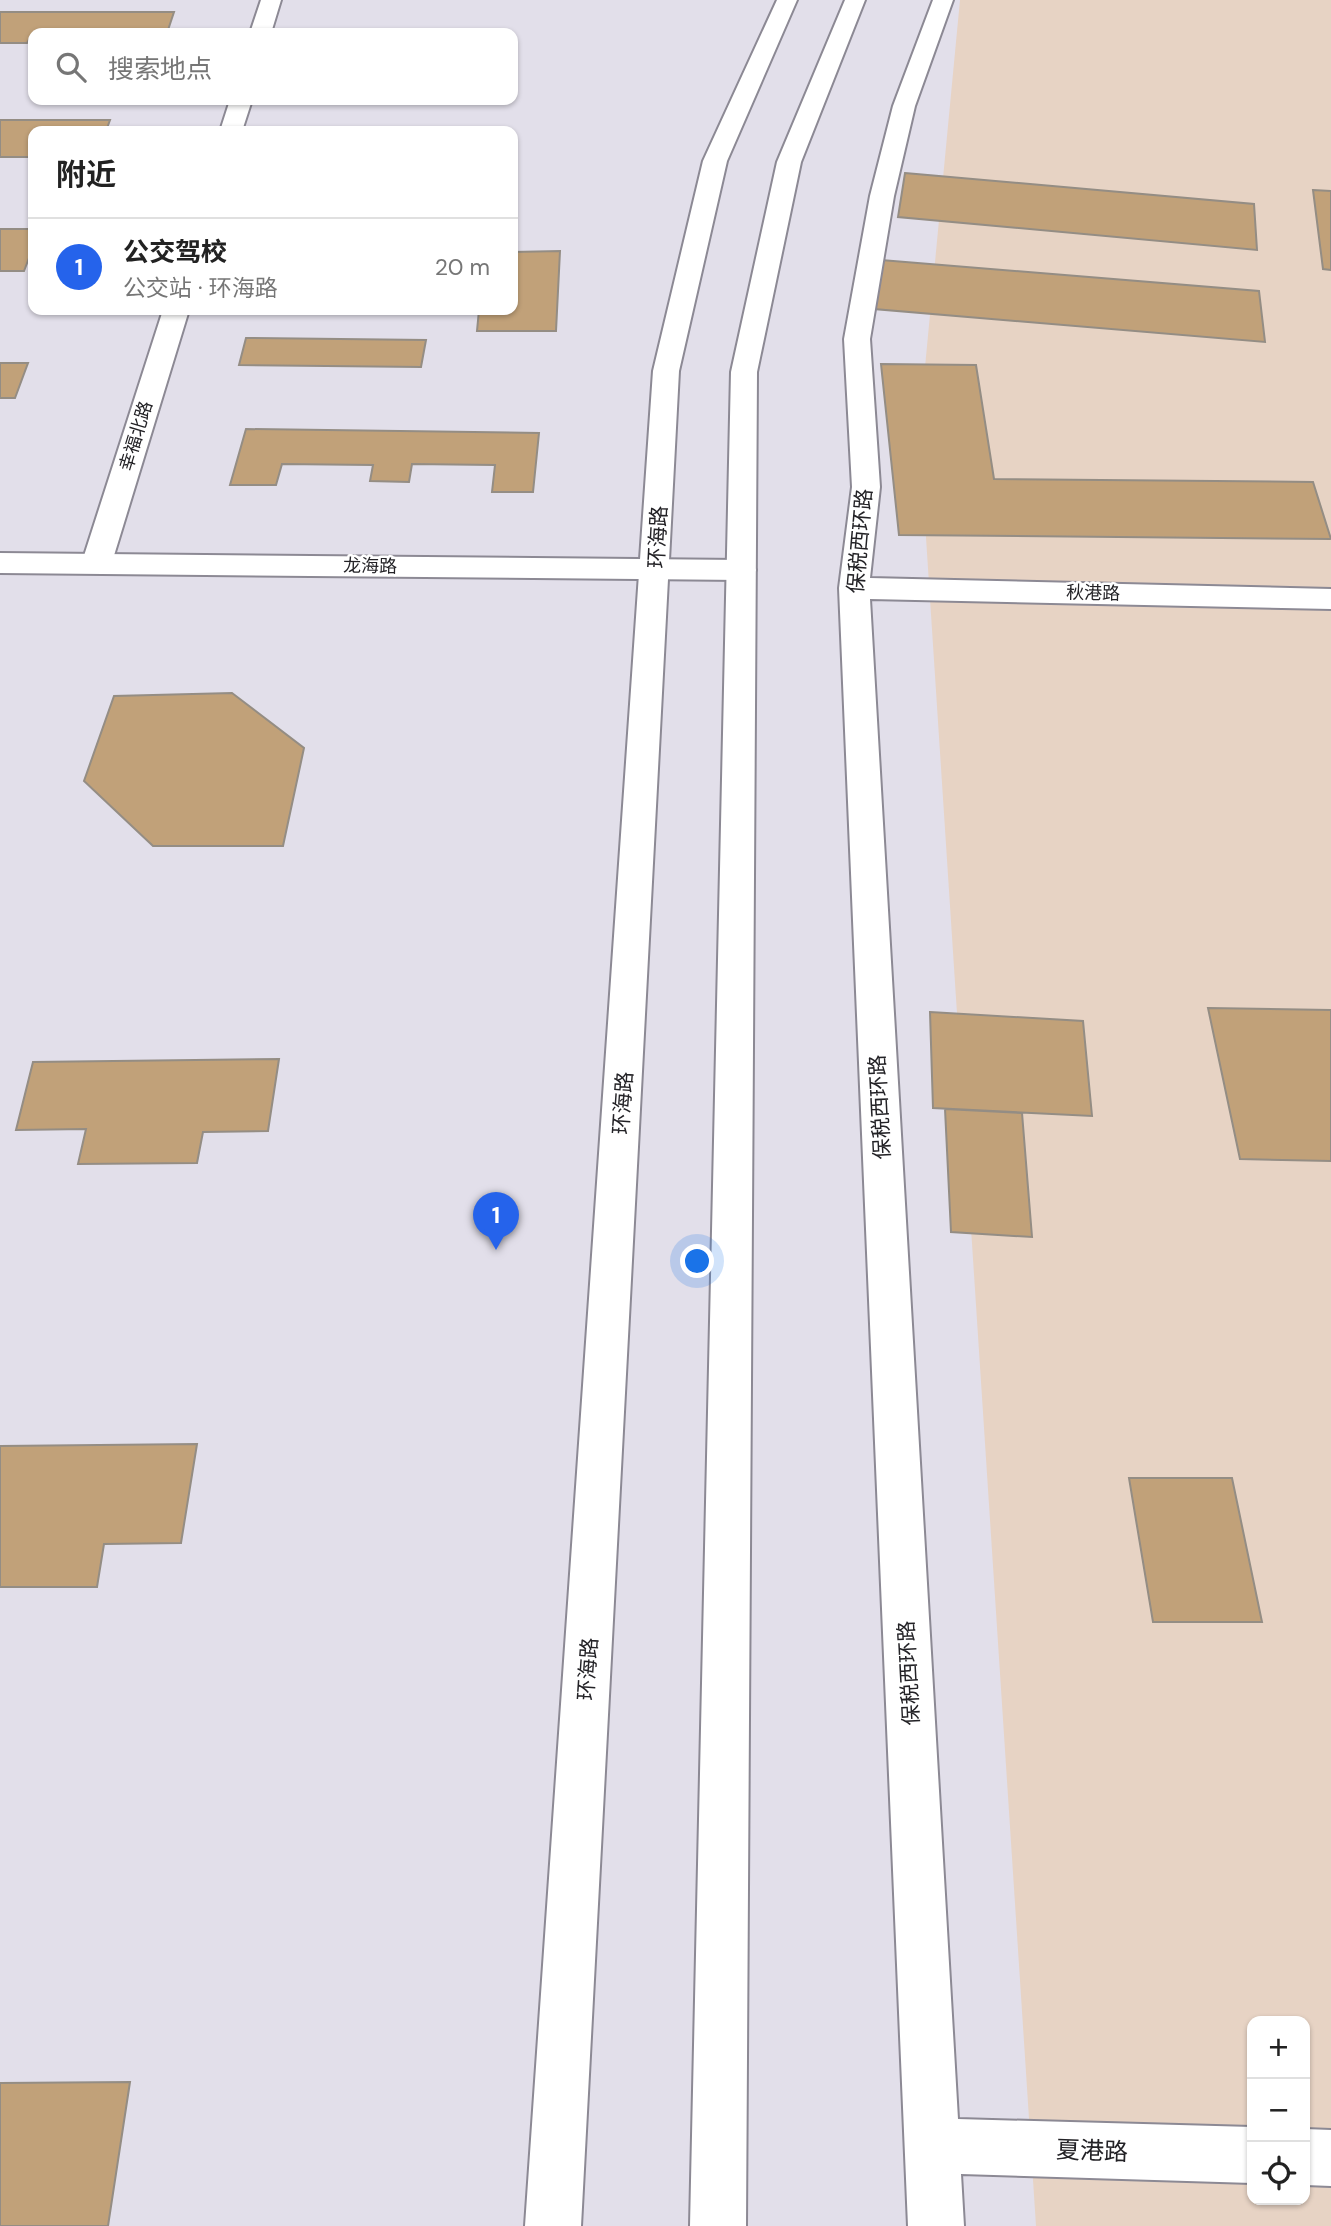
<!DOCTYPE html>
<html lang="zh">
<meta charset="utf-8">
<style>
body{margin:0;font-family:"DM Sans","Noto Sans SC",sans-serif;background:#f6f6f6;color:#222}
.controls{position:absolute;right:21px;bottom:21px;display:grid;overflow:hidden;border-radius:14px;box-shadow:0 2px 5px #0004}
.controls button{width:63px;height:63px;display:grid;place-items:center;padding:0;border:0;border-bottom:2px solid #e0e0e0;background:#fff;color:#222;font:35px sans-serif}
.you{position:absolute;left:698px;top:1262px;width:24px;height:24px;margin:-18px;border:5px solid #fff;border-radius:50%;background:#1a73e8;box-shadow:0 0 0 10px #1a73e833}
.badge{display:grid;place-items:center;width:46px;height:46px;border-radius:50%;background:#2563eb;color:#fff;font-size:23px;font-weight:700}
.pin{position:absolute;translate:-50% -58px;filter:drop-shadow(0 2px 4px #0008)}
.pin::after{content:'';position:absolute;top:37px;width:24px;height:21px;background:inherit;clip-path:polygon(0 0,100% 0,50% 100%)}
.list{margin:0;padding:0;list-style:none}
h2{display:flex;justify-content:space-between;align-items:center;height:91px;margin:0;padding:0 28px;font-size:30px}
h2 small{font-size:23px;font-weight:400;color:#767676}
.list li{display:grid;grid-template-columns:46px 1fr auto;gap:21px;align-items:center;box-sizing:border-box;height:98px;padding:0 28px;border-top:2px solid #e0e0e0}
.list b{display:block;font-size:26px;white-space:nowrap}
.list p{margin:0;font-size:23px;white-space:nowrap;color:#767676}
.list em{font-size:23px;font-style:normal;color:#767676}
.icon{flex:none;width:38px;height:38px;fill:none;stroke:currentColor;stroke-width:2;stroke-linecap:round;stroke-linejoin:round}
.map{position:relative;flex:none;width:1331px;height:2226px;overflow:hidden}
.search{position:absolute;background:#fff;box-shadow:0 2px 5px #0004;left:28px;top:28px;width:490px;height:77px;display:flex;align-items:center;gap:18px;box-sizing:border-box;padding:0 24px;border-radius:14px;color:#767676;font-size:26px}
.panel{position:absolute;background:#fff;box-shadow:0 2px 5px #0004;left:28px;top:126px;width:490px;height:189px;border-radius:14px}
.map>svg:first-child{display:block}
.industrial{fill:#e7d3c4;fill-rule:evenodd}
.building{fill:#c1a179;stroke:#948d84;stroke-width:2}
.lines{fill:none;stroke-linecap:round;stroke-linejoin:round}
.minor-casing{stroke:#8c8994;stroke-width:4}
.major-casing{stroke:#8c8994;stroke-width:4}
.minor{fill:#fff;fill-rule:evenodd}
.major{fill:#fff;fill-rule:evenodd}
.labels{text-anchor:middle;stroke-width:5;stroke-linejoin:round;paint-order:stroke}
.far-street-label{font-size:18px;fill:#232226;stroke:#fff}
.street-label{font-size:21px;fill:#232226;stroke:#fff}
.near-street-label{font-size:24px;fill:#232226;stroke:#fff}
</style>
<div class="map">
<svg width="1331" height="2226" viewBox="0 0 1331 2226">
<rect width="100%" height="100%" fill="#e2dfea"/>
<path class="industrial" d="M960,0H1331V2226H1036L919,430ZM1252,2021H1305V2200H1252Z"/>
<path class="building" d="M0,12H174L167,33H33L27,43H0Z
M0,120H110L106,131H33V157H0Z
M905,173L1254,204L1257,250L898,217Z
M1313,190L1331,191V270L1323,269Z
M0,229H33V258H29L24,271H0Z
M560,251L556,331H477L479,310H513V252Z
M881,260L1259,291L1265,342L874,309Z
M246,338L426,340L421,367L239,365Z
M0,363H28L15,398H0Z
M881,364L976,365L994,479L1313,482L1331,539L899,535Z
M246,429L539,433L533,492H492L495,465L412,464L409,482L370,481L373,465L282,464L276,485H230Z
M232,693L304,748L283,846H153L84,781L114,696Z
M1208,1008L1331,1010V1161L1240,1159Z
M930,1012L1083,1021L1092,1116L933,1108Z
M279,1059L268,1131L203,1132L197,1163L78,1164L86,1129L16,1130L33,1062Z
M945,1109L1022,1113L1032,1237L951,1232Z
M197,1444L181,1543L104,1544L97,1587H0V1446Z
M1129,1478H1232L1262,1622H1153Z
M130,2082L108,2226H0V2083Z"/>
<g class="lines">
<defs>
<path id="minor" d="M933,0H953L915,106L894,196L870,339L880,487L870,578L1331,589V609L870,599L958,2119L1252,2127V2183L961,2174L964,2226H908L839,588L852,487L844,339L870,196L893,106Z
M0,553L741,560L752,563L756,570L752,577L741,580L0,573Z
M1305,2129L1331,2130V2186L1305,2185Z"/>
<path id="major" d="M261,0H281L271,33H250Z
M777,0H797L727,161L679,371L581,2226H525L653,371L703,161Z
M845,0H865L801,162L757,372L746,2226H690L731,372L777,162Z
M230,100H252L242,131H220Z
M163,310H189L112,562L107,569L97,572L87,569L82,562Z"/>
</defs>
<use href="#minor" class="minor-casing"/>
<use href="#major" class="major-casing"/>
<use href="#minor" class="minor"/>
<use href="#major" class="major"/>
</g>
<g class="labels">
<g class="far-street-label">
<text transform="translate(136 436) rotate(-73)" y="6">幸福北路</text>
<text transform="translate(370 566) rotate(1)" y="6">龙海路</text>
<text transform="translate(1093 593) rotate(1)" y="6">秋港路</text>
</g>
<g class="street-label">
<text transform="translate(658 537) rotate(-87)" y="7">环海路</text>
<text transform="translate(860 541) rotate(-85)" y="7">保税西环路</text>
<text transform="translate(623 1103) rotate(-86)" y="7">环海路</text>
<text transform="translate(880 1107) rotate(-93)" y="7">保税西环路</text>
<text transform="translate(588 1669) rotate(-86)" y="7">环海路</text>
<text transform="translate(909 1673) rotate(-93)" y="7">保税西环路</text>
</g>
<g class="near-street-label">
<text transform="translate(1092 2151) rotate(2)" y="8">夏港路</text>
</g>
</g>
</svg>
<div class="controls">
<button>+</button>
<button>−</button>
<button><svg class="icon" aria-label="locate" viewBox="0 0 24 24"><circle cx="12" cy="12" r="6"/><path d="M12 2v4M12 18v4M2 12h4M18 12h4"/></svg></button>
</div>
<div class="you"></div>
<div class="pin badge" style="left:496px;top:1250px">1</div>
<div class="search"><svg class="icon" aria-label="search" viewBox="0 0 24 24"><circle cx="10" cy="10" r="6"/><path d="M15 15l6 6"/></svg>搜索地点</div>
<section class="panel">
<h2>附近<small></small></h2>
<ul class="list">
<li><span class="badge">1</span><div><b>公交驾校</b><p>公交站 · 环海路</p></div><em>20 m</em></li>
</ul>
</section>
</div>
